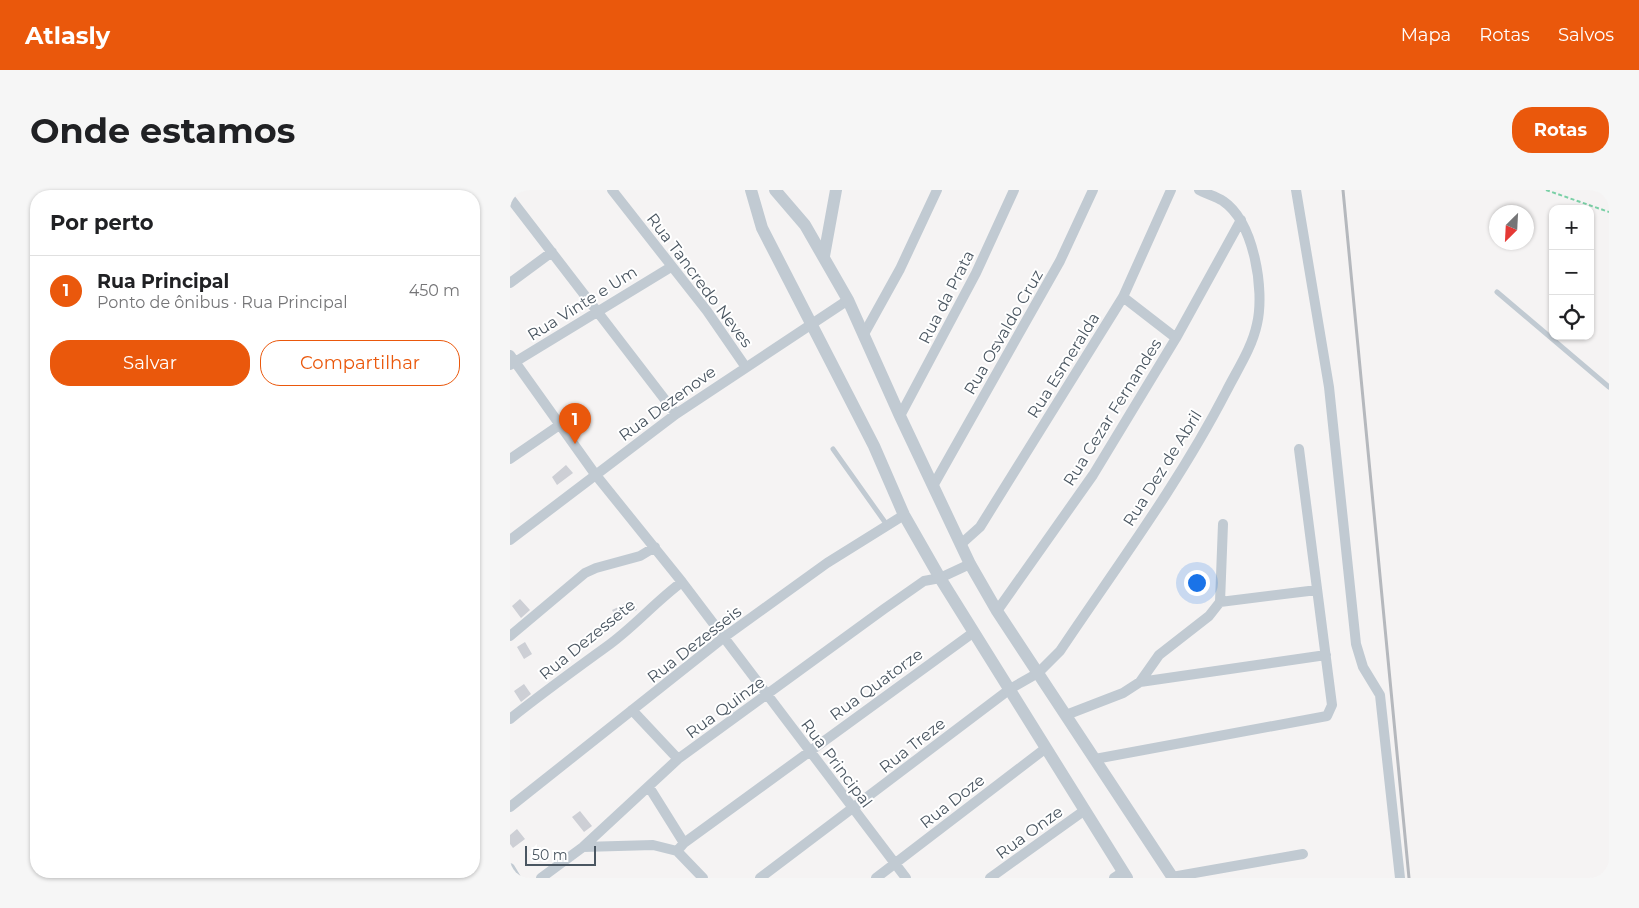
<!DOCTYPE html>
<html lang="pt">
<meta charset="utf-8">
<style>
body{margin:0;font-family:Montserrat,sans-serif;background:#f6f6f6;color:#202124}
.controls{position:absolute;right:15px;top:15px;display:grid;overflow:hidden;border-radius:10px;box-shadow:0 1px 4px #0004}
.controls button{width:45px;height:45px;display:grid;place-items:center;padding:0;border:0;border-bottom:1px solid #e0e0e0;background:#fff;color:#202124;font:25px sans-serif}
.compass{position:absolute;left:979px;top:15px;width:45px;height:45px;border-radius:50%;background:#fff;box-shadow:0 1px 4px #0004;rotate:204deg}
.scale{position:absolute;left:15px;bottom:12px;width:71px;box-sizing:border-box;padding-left:5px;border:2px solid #4a5661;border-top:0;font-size:14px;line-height:18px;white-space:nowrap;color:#4a5661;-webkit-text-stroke:4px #fff;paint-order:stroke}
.you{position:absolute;left:686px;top:392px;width:18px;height:18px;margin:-12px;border:4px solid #fff;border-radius:50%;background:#1a73e8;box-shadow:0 0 0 8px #1a73e833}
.badge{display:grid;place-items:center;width:32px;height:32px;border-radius:50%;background:#ea580c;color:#fff;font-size:16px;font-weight:700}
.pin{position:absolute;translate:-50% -41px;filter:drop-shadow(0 1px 2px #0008)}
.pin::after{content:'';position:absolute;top:26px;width:18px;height:15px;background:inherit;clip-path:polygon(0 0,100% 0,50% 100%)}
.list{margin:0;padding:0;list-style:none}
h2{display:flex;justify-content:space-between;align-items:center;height:65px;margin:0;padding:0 20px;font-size:21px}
h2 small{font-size:16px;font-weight:400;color:#757577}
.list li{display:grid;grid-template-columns:32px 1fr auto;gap:15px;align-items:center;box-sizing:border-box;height:70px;padding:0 20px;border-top:1px solid #e0e0e0}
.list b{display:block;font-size:19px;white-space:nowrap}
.list p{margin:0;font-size:16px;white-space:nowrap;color:#757577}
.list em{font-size:16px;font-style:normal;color:#757577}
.actions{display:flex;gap:10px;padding:15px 20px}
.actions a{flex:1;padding:11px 0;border:1px solid #ea580c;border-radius:20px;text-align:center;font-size:18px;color:#ea580c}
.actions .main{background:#ea580c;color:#fff}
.icon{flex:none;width:28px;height:28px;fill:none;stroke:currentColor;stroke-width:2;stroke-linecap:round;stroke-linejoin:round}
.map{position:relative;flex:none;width:1099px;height:688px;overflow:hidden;border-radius:20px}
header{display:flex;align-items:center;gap:30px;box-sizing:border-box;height:70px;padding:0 25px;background:#ea580c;color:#fff}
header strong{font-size:24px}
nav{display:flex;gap:28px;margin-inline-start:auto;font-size:18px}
.intro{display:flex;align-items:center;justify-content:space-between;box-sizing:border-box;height:120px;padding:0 30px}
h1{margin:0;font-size:35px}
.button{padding:12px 22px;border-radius:20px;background:#ea580c;color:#fff;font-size:18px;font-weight:700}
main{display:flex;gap:30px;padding:0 30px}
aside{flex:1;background:#fff;border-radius:20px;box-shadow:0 1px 4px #0004}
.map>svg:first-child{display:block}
.building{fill:#cdcfd5}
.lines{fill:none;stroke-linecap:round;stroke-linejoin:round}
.path{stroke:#7ad0a6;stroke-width:2;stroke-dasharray:4 2.5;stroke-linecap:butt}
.service{stroke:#c1cad2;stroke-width:5}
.minor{stroke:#c1cad2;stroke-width:10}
.tertiary{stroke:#c1cad2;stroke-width:12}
.rail{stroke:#b5b8bd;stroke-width:3}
.labels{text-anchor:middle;stroke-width:4;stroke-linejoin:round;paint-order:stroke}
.street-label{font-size:16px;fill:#4a5661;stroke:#fff}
</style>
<header>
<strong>Atlasly</strong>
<nav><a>Mapa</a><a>Rotas</a><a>Salvos</a></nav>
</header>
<div class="intro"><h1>Onde estamos</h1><a class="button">Rotas</a></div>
<main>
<aside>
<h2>Por perto<small></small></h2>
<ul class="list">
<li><span class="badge">1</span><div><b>Rua Principal</b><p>Ponto de ônibus · Rua Principal</p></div><em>450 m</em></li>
</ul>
<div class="actions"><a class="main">Salvar</a><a>Compartilhar</a></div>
</aside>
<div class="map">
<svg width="1099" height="688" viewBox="0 0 1099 688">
<rect width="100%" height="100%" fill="#f5f3f3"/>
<path class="building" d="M56,275L63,283L47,295L42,287Z
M10,409L20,420L11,428L2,416Z
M121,411L127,420L107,428L102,420Z
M15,452L22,464L14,469L7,457Z
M14,494L21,504L11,512L4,501Z
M70,621L82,636L74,642L62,627Z
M7,639L15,649L3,658L0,654V645Z"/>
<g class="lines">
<path class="path" d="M1036,0L1099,22"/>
<path class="service" d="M987,102L1099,197
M323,259L377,335"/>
<path class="minor" d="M102,0L197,121L235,176
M786,0L819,197L846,454L853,477L870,505L890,688
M0,8L166,224
M0,93L42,62
M613,107L666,148
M354,144L390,79L427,0
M0,165L85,284L172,392L396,688
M0,175L161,77
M390,226L466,83L504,0
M0,269L51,234
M423,296L550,71L583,0
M0,350L166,224L338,110
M451,354L470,337L613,107L661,0
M710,412L807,400
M487,421L583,285L666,148L731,30
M0,446L75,383L86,378L130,366L145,357
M630,492L816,465
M122,520L168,569
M556,525L613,503L630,492L649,465L699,426L710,412L713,334
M0,529C31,504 63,481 96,457C123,438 145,412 172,392
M585,569L817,526L822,515L789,259
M139,597L174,653
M0,617L213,448L317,373L394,325
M73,657L143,655L167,661L193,688
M167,661L174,653L464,442
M0,678L6,688
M662,687L793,664
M31,688L73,657L168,569L374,419L414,391L430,388L460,374
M250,688L500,499L528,483L550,461C607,376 669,293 716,202C727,180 742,158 747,134C755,100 744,32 713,11C706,6 696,4 689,0
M366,688L536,558
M480,688L575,620
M604,688L613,682"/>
<path class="tertiary" d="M241,0L252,38L364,256L394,325L430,388L617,688
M265,0L295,35L338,110L390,226L460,374L487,421L663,688
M314,66L326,0"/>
<path class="rail" d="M833,0L899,688"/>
</g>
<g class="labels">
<g class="street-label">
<text transform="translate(190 90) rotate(53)" y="6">Rua Tancredo Neves</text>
<text transform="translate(436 107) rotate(-63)" y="6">Rua da Prata</text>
<text transform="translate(72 113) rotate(-32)" y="6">Rua Vinte e Um</text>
<text transform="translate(493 142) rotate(-60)" y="6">Rua Osvaldo Cruz</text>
<text transform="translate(553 175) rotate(-58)" y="6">Rua Esmeralda</text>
<text transform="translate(157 213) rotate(-36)" y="6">Rua Dezenove</text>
<text transform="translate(602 222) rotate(-58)" y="6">Rua Cezar Fernandes</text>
<text transform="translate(652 278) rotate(-58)" y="6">Rua Dez de Abril</text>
<text transform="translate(77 449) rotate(-39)" y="6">Rua Dezessete</text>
<text transform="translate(184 454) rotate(-38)" y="6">Rua Dezesseis</text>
<text transform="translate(366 494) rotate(-36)" y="6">Rua Quatorze</text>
<text transform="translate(215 517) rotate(-36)" y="6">Rua Quinze</text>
<text transform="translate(402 555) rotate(-38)" y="6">Rua Treze</text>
<text transform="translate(327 573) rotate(53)" y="6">Rua Principal</text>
<text transform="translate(442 611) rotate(-38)" y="6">Rua Doze</text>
<text transform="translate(519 642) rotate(-36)" y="6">Rua Onze</text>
</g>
</g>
</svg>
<div class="controls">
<button>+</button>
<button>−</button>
<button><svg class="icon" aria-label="locate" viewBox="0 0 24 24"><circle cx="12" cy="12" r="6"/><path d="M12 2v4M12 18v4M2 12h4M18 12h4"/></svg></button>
</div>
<svg class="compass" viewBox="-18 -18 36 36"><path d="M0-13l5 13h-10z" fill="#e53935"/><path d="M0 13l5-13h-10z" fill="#757577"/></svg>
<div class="scale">50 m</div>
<div class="you"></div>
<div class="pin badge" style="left:65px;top:254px">1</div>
</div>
</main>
